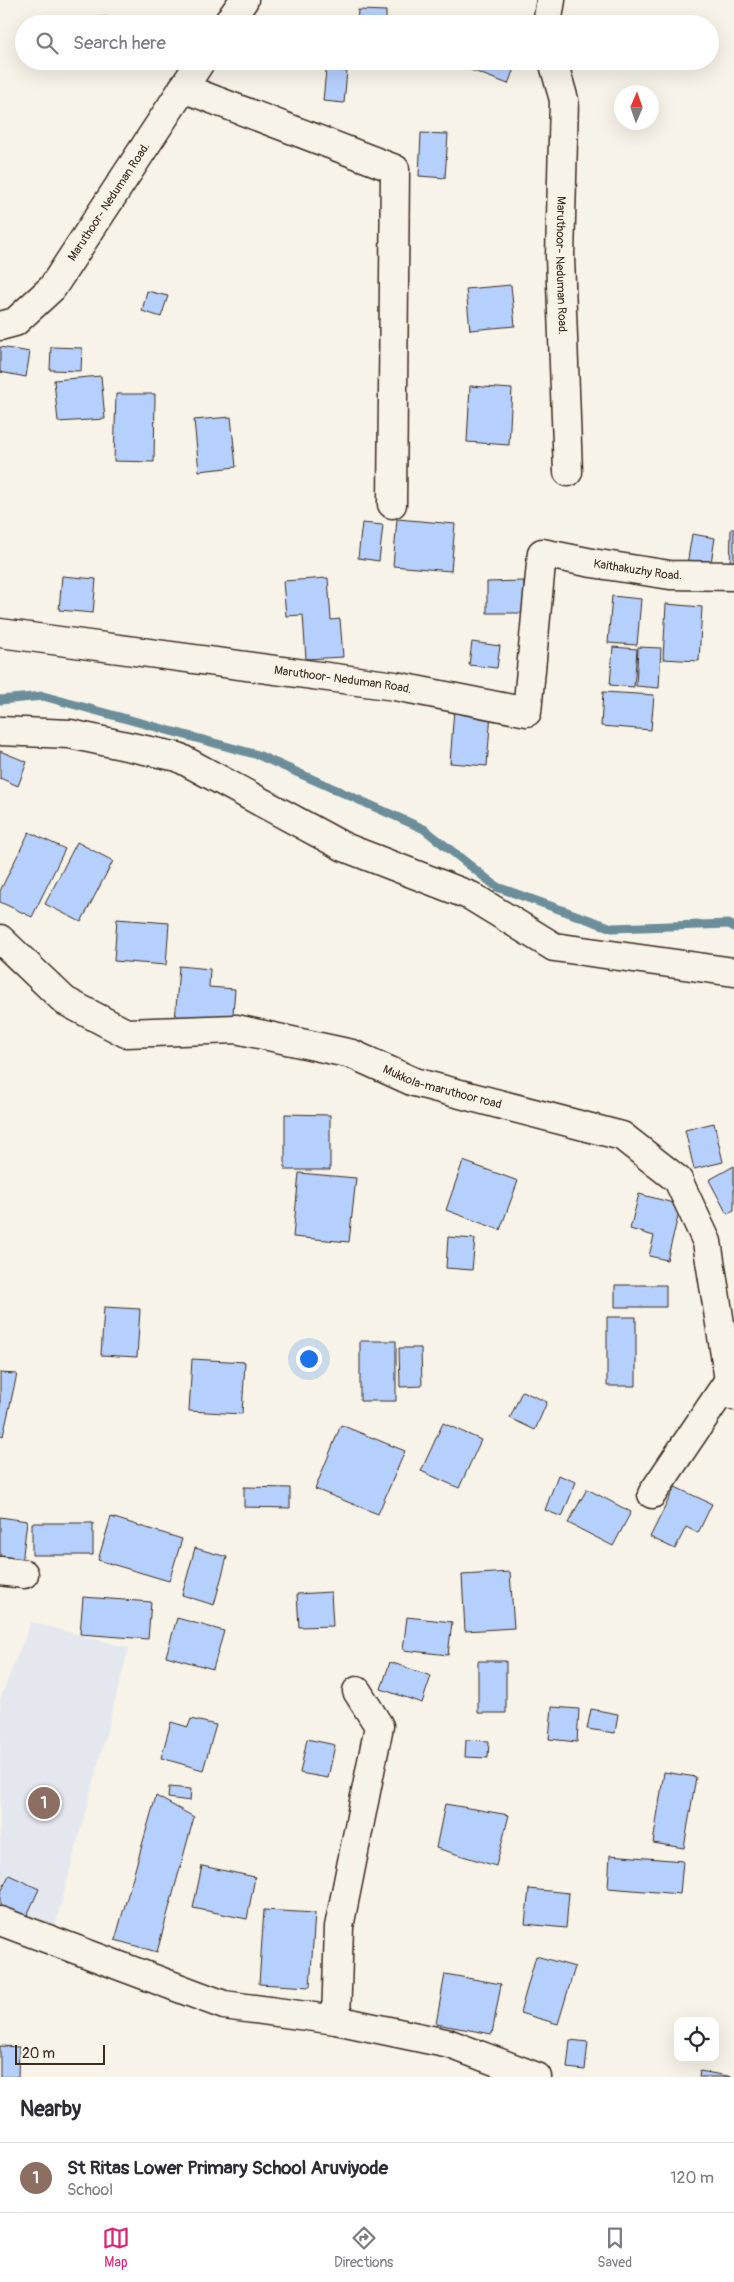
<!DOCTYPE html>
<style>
body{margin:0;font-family:Pangolin,sans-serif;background:#f2f2f3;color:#2b2b33}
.controls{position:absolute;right:15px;bottom:15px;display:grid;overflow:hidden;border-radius:10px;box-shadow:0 5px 20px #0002}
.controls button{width:45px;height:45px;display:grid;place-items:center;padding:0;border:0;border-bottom:1px solid #e1e1e2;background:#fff;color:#2b2b33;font:25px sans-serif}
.compass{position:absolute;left:614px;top:85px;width:45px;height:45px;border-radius:50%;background:#fff;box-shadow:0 5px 20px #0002;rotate:2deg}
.scale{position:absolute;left:15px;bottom:12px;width:90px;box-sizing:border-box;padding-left:5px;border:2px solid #3b2a1e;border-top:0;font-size:14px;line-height:18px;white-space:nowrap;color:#3b2a1e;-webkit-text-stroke:4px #f7f3e8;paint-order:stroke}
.you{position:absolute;left:308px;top:1358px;width:18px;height:18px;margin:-12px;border:4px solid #fff;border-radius:50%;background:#1a73e8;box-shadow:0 0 0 8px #1a73e833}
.badge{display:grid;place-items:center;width:32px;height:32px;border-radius:50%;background:#db2777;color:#fff;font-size:16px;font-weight:700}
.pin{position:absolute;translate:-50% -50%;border:2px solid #fff;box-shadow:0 1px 5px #0006}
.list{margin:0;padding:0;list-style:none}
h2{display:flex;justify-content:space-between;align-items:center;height:65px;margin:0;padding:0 20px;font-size:21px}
h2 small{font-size:16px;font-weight:400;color:#7c7c81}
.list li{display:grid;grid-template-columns:32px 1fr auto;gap:15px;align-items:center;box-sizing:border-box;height:70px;padding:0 20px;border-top:1px solid #e1e1e2}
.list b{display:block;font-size:19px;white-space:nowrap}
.list p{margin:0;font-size:16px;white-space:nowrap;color:#7c7c81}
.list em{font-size:16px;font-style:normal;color:#7c7c81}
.icon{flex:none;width:28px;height:28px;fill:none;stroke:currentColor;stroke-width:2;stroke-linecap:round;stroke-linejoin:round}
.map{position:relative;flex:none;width:734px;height:2077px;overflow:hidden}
.search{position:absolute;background:#fff;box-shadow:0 5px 20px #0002;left:15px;right:15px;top:15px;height:55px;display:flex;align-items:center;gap:12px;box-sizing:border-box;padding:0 18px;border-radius:28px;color:#7c7c81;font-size:19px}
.sheet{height:135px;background:#fff}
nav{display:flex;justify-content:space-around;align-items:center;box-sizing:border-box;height:70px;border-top:1px solid #e1e1e2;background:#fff;font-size:14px;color:#7c7c81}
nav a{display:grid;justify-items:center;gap:2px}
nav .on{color:#db2777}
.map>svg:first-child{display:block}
.built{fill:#e4e8ee}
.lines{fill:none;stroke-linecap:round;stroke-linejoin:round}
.stream{stroke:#6c8e9a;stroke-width:9}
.building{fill:#b6d0fd;stroke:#3b2a1e}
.street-casing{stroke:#3b2a1e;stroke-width:31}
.secondary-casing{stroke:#3b2a1e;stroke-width:31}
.street{stroke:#f7f3e8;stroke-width:28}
.secondary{stroke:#f7f3e8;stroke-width:28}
.labels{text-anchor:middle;stroke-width:4.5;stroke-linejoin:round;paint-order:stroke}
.street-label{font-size:12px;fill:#3b2a1e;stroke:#f7f3e8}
</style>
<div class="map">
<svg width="734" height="2077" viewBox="0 0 734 2077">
<rect width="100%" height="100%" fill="#f7f3e8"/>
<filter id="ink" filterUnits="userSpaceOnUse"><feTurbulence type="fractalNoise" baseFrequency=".02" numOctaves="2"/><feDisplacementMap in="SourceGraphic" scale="10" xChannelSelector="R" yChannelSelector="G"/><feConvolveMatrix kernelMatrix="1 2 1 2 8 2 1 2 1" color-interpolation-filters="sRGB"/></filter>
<g filter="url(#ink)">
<path class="built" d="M31,1622L129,1648L54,1930L0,1907V1699Z"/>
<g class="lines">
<path class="stream" d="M0,700L43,696L258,755L424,829L497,887L612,928L729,924L734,927"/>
</g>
<path class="building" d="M358,10L386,11V24H357Z
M108,17V24H52L51,19Z
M466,61H517L508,84L463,67Z
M326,70L347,71L344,103L323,101Z
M421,133L448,134L445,178L419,176Z
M511,285L515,326L470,330L466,289Z
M147,291L168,296L161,317L142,311Z
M0,347L30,352L26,377L0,372Z
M51,347L82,348L81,371L50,370Z
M101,376L105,419L58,422L54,380Z
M470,386L512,389L509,445L467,442Z
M116,394H155L154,462L114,461Z
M231,417L236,467L199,471L194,420Z
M397,519L455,524L451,571L393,566Z
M362,523L383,525L379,561L358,558Z
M731,529H734V571H730Z
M692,534L715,538L710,569L687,565Z
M62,576L96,579L93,613L59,610Z
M328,578L331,620L340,619L343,657L306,659L303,615L286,616L283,581Z
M524,581V613H487V582Z
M612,596L641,599L637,645L608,643Z
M666,604L702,607L699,661L663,659Z
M472,642L500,646L497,668L469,665Z
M613,647L637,649L634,687L610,685Z
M638,647L661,648L659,688L636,686Z
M603,692L654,695L651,730L601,726Z
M454,709L491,712L487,766L450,763Z
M0,751L27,762L18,786L0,778Z
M29,832L65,849L32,917L0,902V891Z
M77,842L113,861L81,922L45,904Z
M117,919L169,923L166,965L114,961Z
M179,966L210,969L209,987L235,989L232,1026L175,1022Z
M285,1114L330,1115V1170H285Z
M714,1123L723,1162L694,1169L685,1130Z
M463,1161L518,1181L500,1230L446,1210Z
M734,1166V1211L727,1214L709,1180Z
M299,1173L356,1178L349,1242L293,1237Z
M639,1194L681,1205L667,1260L649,1256L654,1236L630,1229Z
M448,1237L475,1239L472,1270L446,1268Z
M615,1285H666V1307H615Z
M104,1307L140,1309L137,1357L101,1355Z
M607,1317H636V1386H607Z
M360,1341H396V1401H360Z
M399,1348H421L422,1386L400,1387Z
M192,1359L245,1362L242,1414L189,1411Z
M0,1373L17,1374L3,1436L0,1435Z
M522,1391L547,1402L535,1430L510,1418Z
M443,1423L481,1440L459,1488L421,1471Z
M341,1425L405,1451L378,1514L315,1489Z
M558,1475L576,1482L562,1517L545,1510Z
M244,1487L290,1488V1508L244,1507Z
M675,1487L712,1504L698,1533L686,1527L675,1549L650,1537Z
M587,1489L631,1512L613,1546L568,1523Z
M0,1517L27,1521L22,1563L0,1560Z
M111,1517L182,1539L169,1581L98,1560Z
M32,1523H93V1555H32Z
M195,1548L227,1557L214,1605L182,1595Z
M510,1572L514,1628L465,1631L462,1575Z
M331,1592L333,1626L299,1627L297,1594Z
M83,1597L151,1602L148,1639L80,1634Z
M407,1617L452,1622L448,1655L403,1650Z
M177,1618L224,1631L213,1669L166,1656Z
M478,1661H506V1713H478Z
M390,1662L431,1676L422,1703L381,1689Z
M552,1707L579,1709L577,1742L549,1739Z
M591,1709L618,1714L615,1733L587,1729Z
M191,1719L216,1725L203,1770L161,1758L171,1722L188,1727Z
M307,1739L335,1745L328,1778L300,1773Z
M466,1740L489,1741L488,1758L465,1757Z
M664,1772L696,1777L684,1848L653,1843Z
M169,1787L191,1789L190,1801L168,1798Z
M156,1796L194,1817L157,1952L115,1940Z
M445,1804L509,1815L496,1866L436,1848Z
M610,1855L683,1861L680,1894L608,1888Z
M202,1866L255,1877L247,1919L193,1908Z
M9,1875L39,1889L24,1922L0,1910V1894Z
M529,1889L569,1893L566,1928L525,1924Z
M264,1910L315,1913L310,1987L259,1984Z
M536,1956L575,1967L558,2024L520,2013Z
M445,1974L501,1984L492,2034L436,2024Z
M570,2040L588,2042L585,2070L567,2068Z
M0,2046L19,2047L18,2077H0Z
M700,2071L733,2077H699Z"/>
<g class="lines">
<defs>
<g id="street">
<path d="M227,24L244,0"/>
<path d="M547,24L551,0"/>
<path id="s1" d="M553,61L564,100L560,257L568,472"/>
<path d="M183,88L395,169L392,504"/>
<path id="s2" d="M0,326L15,322L52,288L201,61"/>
<path id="s3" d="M0,633L395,686L527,712L542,553L592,563L670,575L734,576"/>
<path d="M0,731L70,734L178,757L344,847L471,896L554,947L734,972"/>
<path d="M652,1494L729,1380"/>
<path d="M0,1571L24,1574"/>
<path d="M0,1921L224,2005L336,2020L450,2044L537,2077"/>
<path d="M336,2020L339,1927L379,1726L357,1691"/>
</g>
<g id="secondary">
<path id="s4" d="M0,939L65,1001L126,1033L236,1029L352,1054L414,1082L622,1136L678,1180L707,1242L729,1380L734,1396"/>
</g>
</defs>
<use href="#street" class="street-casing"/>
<use href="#secondary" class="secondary-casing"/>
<use href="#street" class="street"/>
<use href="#secondary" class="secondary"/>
</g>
</g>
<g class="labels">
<g class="street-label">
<text dy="4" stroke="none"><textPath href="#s2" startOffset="169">Maruthoor- Neduman Road.</textPath></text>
<text dy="4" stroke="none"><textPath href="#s1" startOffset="206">Maruthoor- Neduman Road.</textPath></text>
<text dy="4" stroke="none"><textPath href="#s3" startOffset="790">Kaithakuzhy Road.</textPath></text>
<text dy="4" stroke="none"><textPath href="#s3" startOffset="346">Maruthoor- Neduman Road.</textPath></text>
<text dy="4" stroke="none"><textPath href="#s4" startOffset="484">Mukkola-maruthoor road</textPath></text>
</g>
</g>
</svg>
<div class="controls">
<button><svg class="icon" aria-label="locate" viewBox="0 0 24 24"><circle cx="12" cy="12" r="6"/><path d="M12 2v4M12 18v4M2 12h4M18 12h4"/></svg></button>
</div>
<svg class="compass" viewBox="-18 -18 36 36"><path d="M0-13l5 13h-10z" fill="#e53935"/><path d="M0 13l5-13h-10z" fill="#7c7c81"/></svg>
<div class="scale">20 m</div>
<div class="you"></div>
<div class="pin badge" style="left:44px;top:1803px;background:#8d6e63">1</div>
<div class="search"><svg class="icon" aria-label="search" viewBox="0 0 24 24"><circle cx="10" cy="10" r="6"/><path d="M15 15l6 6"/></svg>Search here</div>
</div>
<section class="sheet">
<h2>Nearby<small></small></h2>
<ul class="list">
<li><span class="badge" style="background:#8d6e63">1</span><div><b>St Ritas Lower Primary School Aruviyode</b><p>School</p></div><em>120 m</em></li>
</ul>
</section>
<nav>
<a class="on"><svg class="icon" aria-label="map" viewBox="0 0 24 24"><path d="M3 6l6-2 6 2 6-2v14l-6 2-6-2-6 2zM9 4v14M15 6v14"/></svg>Map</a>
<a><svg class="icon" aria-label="directions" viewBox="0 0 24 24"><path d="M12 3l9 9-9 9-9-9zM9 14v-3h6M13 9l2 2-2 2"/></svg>Directions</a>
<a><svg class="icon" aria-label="saved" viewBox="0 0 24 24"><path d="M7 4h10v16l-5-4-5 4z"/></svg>Saved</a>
</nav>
